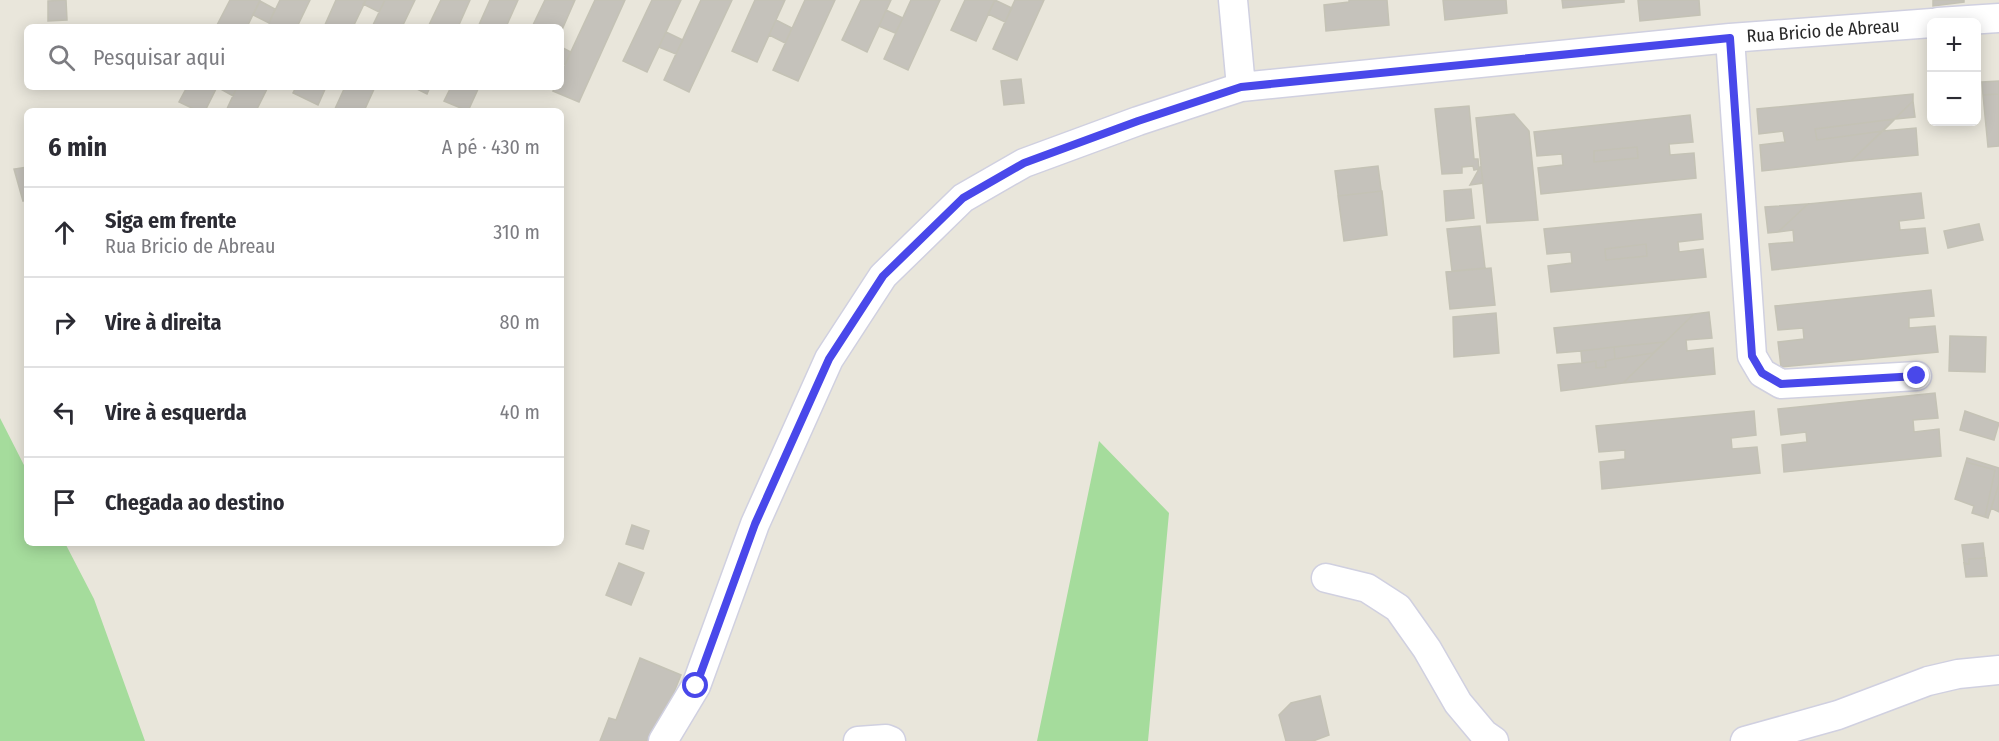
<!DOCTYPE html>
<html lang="pt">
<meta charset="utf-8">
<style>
body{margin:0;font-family:"Fira Sans Condensed",sans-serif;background:#f2f2f3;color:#2b2b33}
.controls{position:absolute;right:18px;top:18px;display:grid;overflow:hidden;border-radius:9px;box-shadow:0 3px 15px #0003}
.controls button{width:54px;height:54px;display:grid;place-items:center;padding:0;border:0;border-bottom:2px solid #e1e1e2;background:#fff;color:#2b2b33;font:30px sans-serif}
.stop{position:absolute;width:18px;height:18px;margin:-14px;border:4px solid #4948ea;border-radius:50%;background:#fff}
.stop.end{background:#4948ea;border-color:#fff;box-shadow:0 2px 6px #0008}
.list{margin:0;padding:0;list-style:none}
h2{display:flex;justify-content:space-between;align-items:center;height:78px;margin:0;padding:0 24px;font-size:26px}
h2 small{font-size:20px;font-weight:400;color:#7c7c81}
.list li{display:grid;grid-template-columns:39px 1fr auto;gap:18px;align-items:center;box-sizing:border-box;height:90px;padding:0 24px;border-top:2px solid #e1e1e2}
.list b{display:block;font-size:22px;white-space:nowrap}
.list p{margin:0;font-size:20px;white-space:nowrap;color:#7c7c81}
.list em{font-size:20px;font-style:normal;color:#7c7c81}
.icon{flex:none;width:33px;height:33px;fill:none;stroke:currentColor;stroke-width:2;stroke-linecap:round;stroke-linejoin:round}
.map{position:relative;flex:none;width:1999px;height:741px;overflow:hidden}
.search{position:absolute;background:#fff;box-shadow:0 3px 15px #0003;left:24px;top:24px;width:540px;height:66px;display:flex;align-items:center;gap:15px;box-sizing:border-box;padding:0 21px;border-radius:9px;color:#7c7c81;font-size:22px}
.panel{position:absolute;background:#fff;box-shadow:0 3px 15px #0003;left:24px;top:108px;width:540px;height:438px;border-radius:9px}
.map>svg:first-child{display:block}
.green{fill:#a5dc9c}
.building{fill:#c5c2bb;stroke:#c4c2b5;stroke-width:1.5}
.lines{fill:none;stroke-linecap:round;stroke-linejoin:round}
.minor-casing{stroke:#d0d0e0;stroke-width:31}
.minor{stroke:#fff;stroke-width:28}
.route{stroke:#4948ea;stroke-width:8}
.labels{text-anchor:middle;stroke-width:5;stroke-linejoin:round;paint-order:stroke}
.street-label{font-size:18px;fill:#282828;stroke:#fff}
</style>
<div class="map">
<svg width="1999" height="741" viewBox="0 0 1999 741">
<rect width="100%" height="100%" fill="#e9e6db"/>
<path class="green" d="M0,418L27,471V543H65L94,599L145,741H0Z
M1099,441L1169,513L1148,741H1037Z"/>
<path class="building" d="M66,0L67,20L48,21V1Z
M230,0H260L247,27H216Z
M280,0H310L297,27H267Z
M336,0H366L353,27H324Z
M366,0H385L379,12L363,4Z
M385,0H415L402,27H372Z
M441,0H470L458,27H428Z
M490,0H518L506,27H478Z
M545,0H575L561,32V27H532Z
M595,0H625L579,102L553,91L555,87H561V73Z
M652,0H681L647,72L623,61Z
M701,0H732L689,92L664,80Z
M755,0H785L757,62L732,51Z
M805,0H835L798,81L773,70Z
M861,0H891L867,52L842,40Z
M911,0H940L908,70L884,59Z
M965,0H995L976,41L951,30Z
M995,0L1012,8L1005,22L988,14Z
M1015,0H1044L1017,60L993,49Z
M1349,0H1387L1389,25L1326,31L1324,5L1349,2Z
M1443,0H1506L1507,13L1445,20Z
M1562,0H1624V2L1563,8Z
M1638,0H1699L1700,15L1640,21Z
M1933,0H1964V2L1933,6Z
M260,1L275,9L269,23L253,15Z
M886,10L903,18L895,33L879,26Z
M776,20L792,28L785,43L769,35Z
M666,32L683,40L676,54L659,47Z
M561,47L571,52L565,65L561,63Z
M1021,79L1024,103L1004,105L1001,81Z
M1999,81V94L1983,95L1982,82Z
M187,87H217L205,111H198L179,102Z
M217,87H237L233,96Z
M237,87H268L256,111H226Z
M296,87H326L318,105L293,93Z
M345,87H375L364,111H334Z
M413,87H430L427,94Z
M451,87H479L468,111L444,101Z
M1913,94V101L1851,161L1762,171L1760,145L1785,142L1783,131L1759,134L1757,109Z
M1999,94V146L1988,147L1983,95Z
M1913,101L1915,117L1895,119Z
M1469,106L1474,159H1478L1479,169L1474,170L1473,166L1462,167V173L1442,174L1435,109Z
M1514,114L1529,131L1538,220L1487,223L1476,118Z
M1690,115L1693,142L1669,144L1670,155L1694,153L1696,178L1541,194L1538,168L1563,165L1562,154L1537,156L1534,132Z
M1895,119L1883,131L1817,140L1815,129Z
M1916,128L1918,155L1851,161L1883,131Z
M1637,147L1638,158L1594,162V151Z
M1378,166L1387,235L1344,241L1335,171Z
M1481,166L1483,183L1470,185L1479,169Z
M27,167V200L23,201L14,169Z
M1471,189L1474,218L1446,221L1444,191Z
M1382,191L1387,235L1344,241L1338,196Z
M1921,193L1924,218L1899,221L1900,230L1925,228L1928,253L1772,270L1769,244L1794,242L1793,230L1778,232L1808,204Z
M1808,204L1778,232L1768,233L1765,207Z
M1701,214L1703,239L1678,242L1679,252L1703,249L1706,277L1551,292L1548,266L1572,263L1571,252L1547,254L1544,229Z
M1979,224L1983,240L1948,248L1944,231Z
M1480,226L1485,268L1452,271L1447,229Z
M1646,244L1647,256L1606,260L1605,249Z
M1491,268L1495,305L1450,309L1446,272Z
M1931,290L1934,316L1909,318V328L1935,326L1938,352L1781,367L1778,342L1804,339L1803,328L1778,330L1775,306Z
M1709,312L1712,338L1686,340L1687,351L1713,348L1715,374L1623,383L1694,314Z
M1496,313L1499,353L1454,357L1453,317Z
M1694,314L1623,383L1561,391L1558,365L1582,363L1581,351L1557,353L1554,328Z
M1950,336L1986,337L1985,372L1949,371Z
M1665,342L1653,353L1615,359L1614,347Z
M1614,347L1615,359L1605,361L1606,367L1596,368V361L1582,363L1581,351Z
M1935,393L1938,418L1913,420L1914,432L1939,429L1941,456L1784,472L1782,445L1807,442L1806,432L1781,435L1778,409Z
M1754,411L1756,435L1731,438L1732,449L1757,447L1760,473L1602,489L1600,462L1625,459V450L1599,452L1596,426Z
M1965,411L1999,423L1994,440L1960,430Z
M1967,458L1999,468V484L1988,518L1972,513L1974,506L1955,499Z
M1966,462L1995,470L1985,517L1972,513L1974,506L1955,499Z
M1999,484V512L1991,508Z
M632,525L649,531L643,549L626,544Z
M1983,543L1987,576L1966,577L1962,545Z
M1985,558L1987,576L1966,577L1964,563L1969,564V559Z
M619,563L644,573L631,605L606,595Z
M640,658L681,675L654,741H600L609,718L616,720Z
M1320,696L1329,735L1313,741H1286L1279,715L1291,703Z"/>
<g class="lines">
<defs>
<path id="minor" d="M1233,0L1241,87
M1938,22L1999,18
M1730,38L1752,356L1762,373L1781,384L1917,376
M1326,578L1367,588L1398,608L1427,649L1458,703L1484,734L1494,741
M663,741L696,686L755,524L829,359L883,276L963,198L1024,163L1138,121L1241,87L1730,38L1932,23
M858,741L886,739L891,741
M1745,741L1838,715L1928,681L1958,674L1999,670"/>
</defs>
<use href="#minor" class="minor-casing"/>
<use href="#minor" class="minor"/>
</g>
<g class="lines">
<path class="route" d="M696,686L755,524L829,359L883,276L963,198L1024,163L1138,121L1241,87L1730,38L1752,356L1762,373L1781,384L1917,376"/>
</g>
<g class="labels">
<g class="street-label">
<text transform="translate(1823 31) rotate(-4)" y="6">Rua Bricio de Abreau</text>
</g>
</g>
</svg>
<div class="controls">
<button>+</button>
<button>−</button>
</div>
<div class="stop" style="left:696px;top:686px"></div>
<div class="stop end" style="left:1917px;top:376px"></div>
<div class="search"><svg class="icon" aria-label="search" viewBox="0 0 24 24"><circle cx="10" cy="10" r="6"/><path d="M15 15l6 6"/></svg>Pesquisar aqui</div>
<section class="panel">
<h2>6 min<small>A pé · 430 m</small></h2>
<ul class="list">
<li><svg class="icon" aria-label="ahead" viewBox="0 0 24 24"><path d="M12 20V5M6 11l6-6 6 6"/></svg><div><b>Siga em frente</b><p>Rua Bricio de Abreau</p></div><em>310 m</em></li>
<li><svg class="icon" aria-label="right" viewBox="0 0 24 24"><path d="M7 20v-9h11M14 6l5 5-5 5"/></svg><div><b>Vire à direita</b></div><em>80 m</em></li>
<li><svg class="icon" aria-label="left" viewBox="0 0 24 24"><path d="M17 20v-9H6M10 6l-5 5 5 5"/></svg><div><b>Vire à esquerda</b></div><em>40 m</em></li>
<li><svg class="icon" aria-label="arrive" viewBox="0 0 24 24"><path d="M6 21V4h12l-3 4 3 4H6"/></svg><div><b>Chegada ao destino</b></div></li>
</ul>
</section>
</div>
